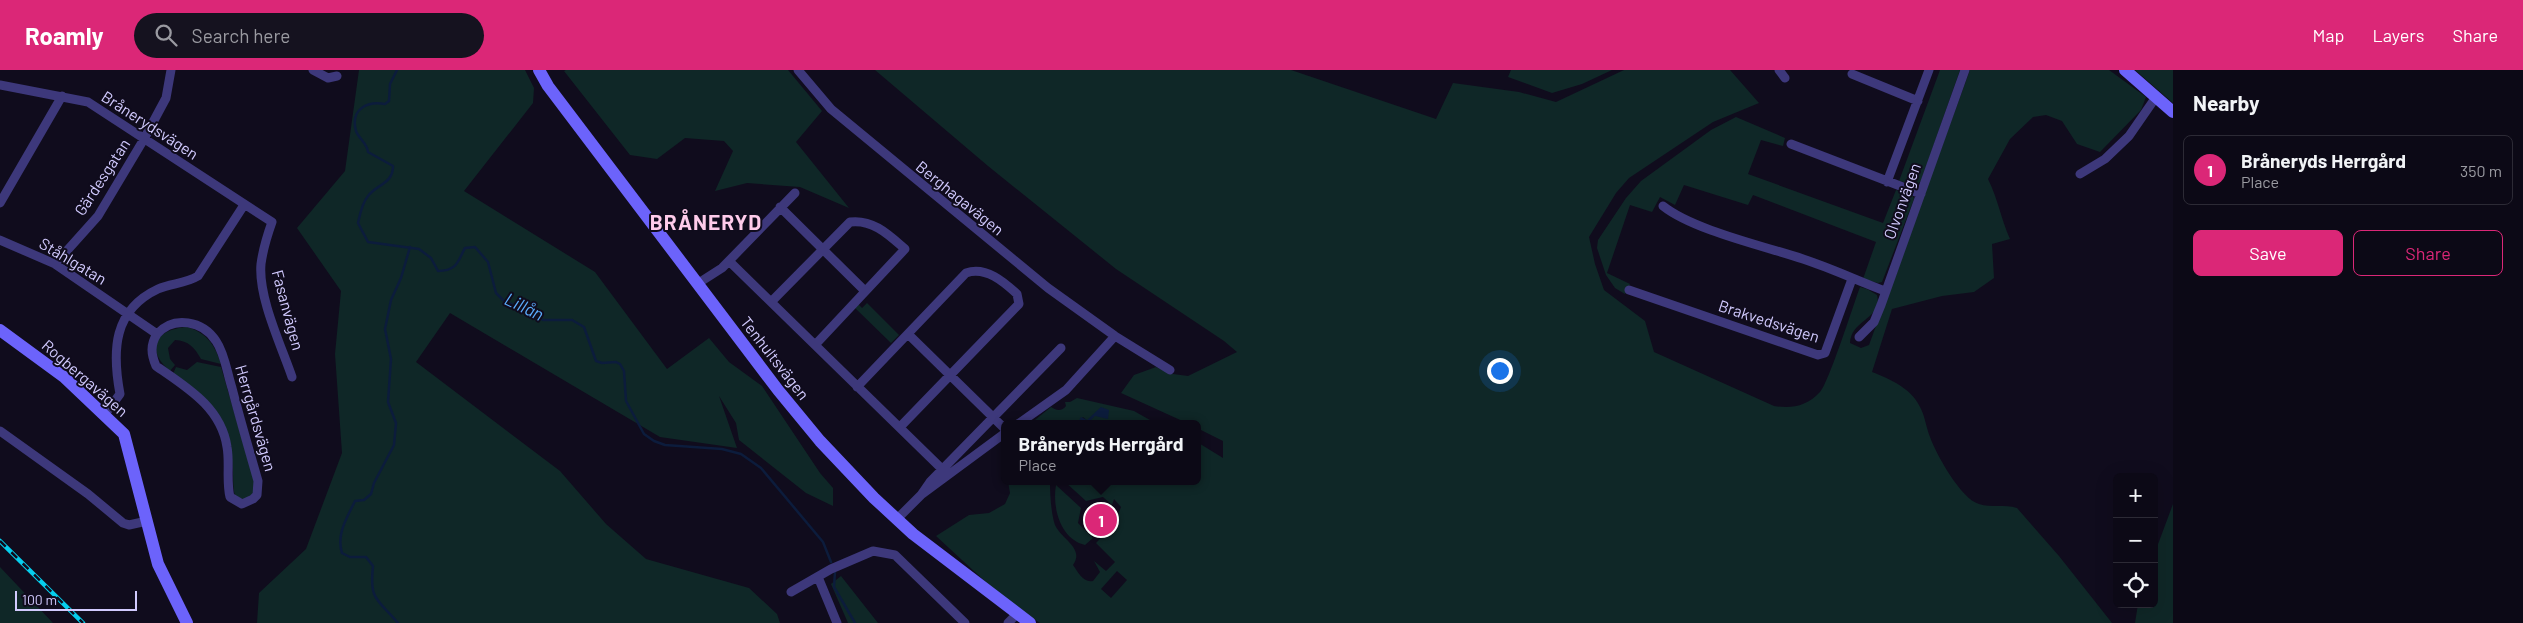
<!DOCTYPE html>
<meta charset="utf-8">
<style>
body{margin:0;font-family:Barlow,sans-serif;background:#15121f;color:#f1f3f6}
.controls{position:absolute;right:15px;bottom:15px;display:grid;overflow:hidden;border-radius:8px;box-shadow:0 5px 20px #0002}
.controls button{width:45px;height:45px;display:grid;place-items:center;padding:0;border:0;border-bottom:1px solid #2c2a35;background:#0c0916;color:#f1f3f6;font:25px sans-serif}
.scale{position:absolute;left:15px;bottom:12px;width:122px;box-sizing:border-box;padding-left:5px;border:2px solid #d1cafe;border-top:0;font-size:14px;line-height:18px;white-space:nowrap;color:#d1cafe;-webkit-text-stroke:4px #100c1d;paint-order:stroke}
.you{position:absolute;left:1499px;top:300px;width:18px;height:18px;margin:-12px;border:4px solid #fff;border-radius:50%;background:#1a73e8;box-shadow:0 0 0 8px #1a73e833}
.badge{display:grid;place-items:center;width:32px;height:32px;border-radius:50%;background:#db2777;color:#fff;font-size:16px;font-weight:700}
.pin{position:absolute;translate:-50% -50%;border:2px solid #fff;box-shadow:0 1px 5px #0006}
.popup{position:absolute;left:1001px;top:350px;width:200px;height:65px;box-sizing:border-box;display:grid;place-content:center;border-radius:8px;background:#0c0916;filter:drop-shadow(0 1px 4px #0005);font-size:16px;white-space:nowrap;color:#9a9aa1}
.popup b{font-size:19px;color:#f1f3f6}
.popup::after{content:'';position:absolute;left:50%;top:100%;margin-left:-10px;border:10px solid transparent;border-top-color:#0c0916}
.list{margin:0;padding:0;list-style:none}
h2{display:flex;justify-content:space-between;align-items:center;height:65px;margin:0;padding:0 20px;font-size:21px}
h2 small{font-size:16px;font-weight:400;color:#9a9aa1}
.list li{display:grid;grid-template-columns:32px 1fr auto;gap:15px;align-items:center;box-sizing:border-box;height:70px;margin:0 10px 10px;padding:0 10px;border:1px solid #2c2a35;border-radius:8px}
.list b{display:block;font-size:19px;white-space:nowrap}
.list p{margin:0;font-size:16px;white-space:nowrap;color:#9a9aa1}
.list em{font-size:16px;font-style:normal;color:#9a9aa1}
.actions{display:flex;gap:10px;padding:15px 20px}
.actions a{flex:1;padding:11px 0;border:1px solid #db2777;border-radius:8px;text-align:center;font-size:18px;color:#db2777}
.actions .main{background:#db2777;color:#fff}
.icon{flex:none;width:28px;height:28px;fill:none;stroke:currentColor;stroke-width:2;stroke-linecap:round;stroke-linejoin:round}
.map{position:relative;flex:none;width:2173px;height:553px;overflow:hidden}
header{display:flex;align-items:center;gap:30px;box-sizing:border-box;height:70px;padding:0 25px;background:#db2777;color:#fff}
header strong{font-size:24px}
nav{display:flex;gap:28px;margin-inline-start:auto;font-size:18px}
.search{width:350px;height:45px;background:#15121f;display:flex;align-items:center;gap:12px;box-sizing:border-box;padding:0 18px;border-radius:28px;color:#9a9aa1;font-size:19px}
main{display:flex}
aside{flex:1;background:#0c0916}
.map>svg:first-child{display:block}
.green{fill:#0f2727;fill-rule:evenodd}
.water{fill:#0c1c3c}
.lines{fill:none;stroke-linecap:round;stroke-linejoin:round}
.stream{stroke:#0c1c3c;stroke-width:2.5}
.street{stroke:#3d387b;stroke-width:9}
.secondary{stroke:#6c63fb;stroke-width:12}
.rail-casing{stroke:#06ceed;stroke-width:4.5}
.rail{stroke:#100c1d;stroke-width:2.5;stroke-dasharray:8;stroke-linecap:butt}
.labels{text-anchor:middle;stroke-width:4;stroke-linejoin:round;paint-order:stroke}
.street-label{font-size:16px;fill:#d1cafe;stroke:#100c1d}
.water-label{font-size:18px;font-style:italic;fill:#5aabfb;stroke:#100c1d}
.district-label{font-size:21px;font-weight:bold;letter-spacing:1px;fill:#fecbea;stroke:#100c1d}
</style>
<header>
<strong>Roamly</strong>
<div class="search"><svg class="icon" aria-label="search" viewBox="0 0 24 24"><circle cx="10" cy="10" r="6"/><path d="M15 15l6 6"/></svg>Search here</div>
<nav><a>Map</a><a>Layers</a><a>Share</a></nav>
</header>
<main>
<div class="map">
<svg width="2173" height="553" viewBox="0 0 2173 553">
<rect width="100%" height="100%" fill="#100c1d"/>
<path class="green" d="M359,0H525L534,18L533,33L464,121L595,202L667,299L709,268L729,292L762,316L820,403L833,418V436L806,423L739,370L736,353L719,326L737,378L660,367L450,243L416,292L560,401L606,454L646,489L749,518L777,544L780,553H257L259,523L306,479L342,383L335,284L341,221L297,158L345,101Z
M566,0H788L822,41L796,72L849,138L800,117L747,113L715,121L733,81L724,71L685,68L657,89L630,85L564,1Z
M875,0H1291L1436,49L1453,13L1519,22L1556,32L1624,0H1730L1759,33L1713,52L1629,108L1616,123L1589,167L1595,194L1604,220L1645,251L1654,282L1774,336C1792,339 1807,336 1820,322C1828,315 1854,233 1860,217L1867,219L1877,225C1883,249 1851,249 1850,273L1861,278L1869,275L1970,0H2109L2146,27L2141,40L2100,82L2077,74L2062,51L2046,45L2033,47L2010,69L1988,109C1998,129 2001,149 2010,169L1992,174L1994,208L1974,222L1942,226L1892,239L1872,302C1890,309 1911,318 1920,337C1925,346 1926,357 1930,367C1936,384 1961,429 1979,434C1991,438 2004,434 2017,438L2059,486L2112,553H1040L1002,527L936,466L969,445L989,443L1005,434L1010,423L1008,411H1050C1050,425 1051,443 1055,455C1061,469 1085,478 1073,495C1078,502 1083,513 1093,511L1100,502L1094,491L1106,501L1115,492L1096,473L1114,454L1121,437L1114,429L1112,435L1103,427L1086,431L1064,411H1197V372L1223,388V371L1197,358V354H1189L1121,323L1134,305L1156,297L1173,304L1188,306L1237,282L1224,271L1116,199L988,96ZM1117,501L1127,510L1111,528L1101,519Z
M1511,0H1612L1582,14L1552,23L1508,7Z
M1940,0H1960L1921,111L1917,115L1899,111Z
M2135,0H2173V33Z
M1736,47L1785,68L1783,76L1761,70L1748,104L1883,153L1896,120L1913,126L1914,129L1882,212L1878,213L1863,209L1876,172L1753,125L1748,135L1684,115L1675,135L1660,127L1652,142L1630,135L1607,203L1630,214L1625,224L1615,218L1606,205L1597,178L1598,170L1626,128L1641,111L1711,60Z
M867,233L899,265L891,273L854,237L858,234L862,238Z
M187,257C207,263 215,275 221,294L201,289C194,277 189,271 175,270L168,278L170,289L175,295L170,301C144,279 156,259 187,257Z
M197,292L221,297L256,418L250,427L245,430L235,426C232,414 234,403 232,391C226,343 210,330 173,304L176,297L187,300Z
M1077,328L1134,341L1157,354H1091L1083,347L1077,354H1030L1051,337C1055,340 1062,342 1066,336L1065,332H1070Z
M1056,415L1081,438L1078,453L1093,468L1085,475C1060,469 1052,437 1056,415Z
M2173,434V553H2135L2138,534H2154V485Z
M0,497L53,553H0Z
M841,506L878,553H848L831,514Z"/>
<path class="water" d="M1101,337L1109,340L1108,349L1095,346L1090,351H1088L1091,354H1077L1081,347L1087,350Z"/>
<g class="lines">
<path class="stream" d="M397,0L390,14L389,31L385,34C367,31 350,39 356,61C359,69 367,73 368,82L393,96C393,114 377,114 368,126C362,133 360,144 358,153L368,172L419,179L431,188L438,201C458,201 458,190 465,178L475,177L488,192L496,223L503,230L543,250H572L584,257L596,291L602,293L616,292L620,294L624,301L626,331L644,364L654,371L665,375L722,379L741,384L761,398L823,472L831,492
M835,502L834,517L855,553
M398,553C378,529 369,531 373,496L366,487H350L342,483C336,464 347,448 355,431L364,430L371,424L374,413L394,375L396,353L388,332L391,289L385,259L391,230L401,208L410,177"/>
<path class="street" d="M313,0L328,8L337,6
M798,0L831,39L1048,218L1115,266L1170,300
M1779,0L1785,8
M1852,4L1918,31
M0,15L88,32L272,152C267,166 263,179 261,194C258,227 281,275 292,307
M1791,74L1921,124
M2080,104L2105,89L2129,66L2156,27
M1887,112L1929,0
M0,133L62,26
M1663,136C1693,160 1764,176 1803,189C1831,198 1858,211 1885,221
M780,137L865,221
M0,170L55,194L157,264C174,245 203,251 216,271C225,284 227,303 232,318C240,349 249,380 258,411L257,425L253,429L242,434L230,427C226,411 230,393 227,377C221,337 186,317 156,296C151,284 150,275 157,264
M729,191L942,399
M55,194L98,146L144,69L166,28L171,0
M697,214L722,198L795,123
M1629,220L1818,285L1825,283L1852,209
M772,231L850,152C873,149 889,165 905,179L815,275
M908,264L1005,359
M1859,267L1874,252L1881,235L1965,0
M857,317L966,203C986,196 1004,212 1017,224L1019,234L900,357
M105,344L120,324C112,281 113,240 158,219C171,213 185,214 198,206L244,135
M1018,354L1066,320L1115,266
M0,361L88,424L123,453L129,455L147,451
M921,425L930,412L1061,278
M897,449L921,425L1005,363
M818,507L837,553
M791,522L831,499L873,481L895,485L965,553
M1008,553L1017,544"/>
<path class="secondary" d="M539,0L548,16L778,320L820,371L874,428L913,464L1030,553
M2125,0L2173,42
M0,260L64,307L124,364L158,494L187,553"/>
<defs>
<path id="rail" d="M0,471L83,553"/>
</defs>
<use href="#rail" class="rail-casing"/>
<use href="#rail" class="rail"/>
</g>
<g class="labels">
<g class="street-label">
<text transform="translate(150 55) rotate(33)" y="6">Brånerydsvägen</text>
<text transform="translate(102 107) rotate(-57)" y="6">Gärdesgatan</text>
<text transform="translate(960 128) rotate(39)" y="6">Berghagavägen</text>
<text transform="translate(1902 131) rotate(-70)" y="6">Olvonvägen</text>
<text transform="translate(73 191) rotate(31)" y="6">Ståhlgatan</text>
<text transform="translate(288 240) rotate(75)" y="6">Fasanvägen</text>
<text transform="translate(1769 251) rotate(18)" y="6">Brakvedsvägen</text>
<text transform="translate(775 288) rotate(52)" y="6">Tenhultsvägen</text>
<text transform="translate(85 308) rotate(41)" y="6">Rogbergavägen</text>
<text transform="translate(256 348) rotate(74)" y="6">Herrgårdsvägen</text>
</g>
<g class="water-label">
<text transform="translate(524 237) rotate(26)" y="6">Lillån</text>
</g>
<g class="district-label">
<text x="706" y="160">BRÅNERYD</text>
</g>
</g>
</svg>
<div class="controls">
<button>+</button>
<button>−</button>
<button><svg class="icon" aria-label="locate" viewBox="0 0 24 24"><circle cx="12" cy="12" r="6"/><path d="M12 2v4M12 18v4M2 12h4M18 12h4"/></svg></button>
</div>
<div class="scale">100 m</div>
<div class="you"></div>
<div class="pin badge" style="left:1101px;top:450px">1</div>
<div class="popup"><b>Bråneryds Herrgård</b>Place</div>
</div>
<aside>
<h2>Nearby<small></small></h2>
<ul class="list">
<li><span class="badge">1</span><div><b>Bråneryds Herrgård</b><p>Place</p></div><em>350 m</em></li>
</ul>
<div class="actions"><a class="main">Save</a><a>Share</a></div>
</aside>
</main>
